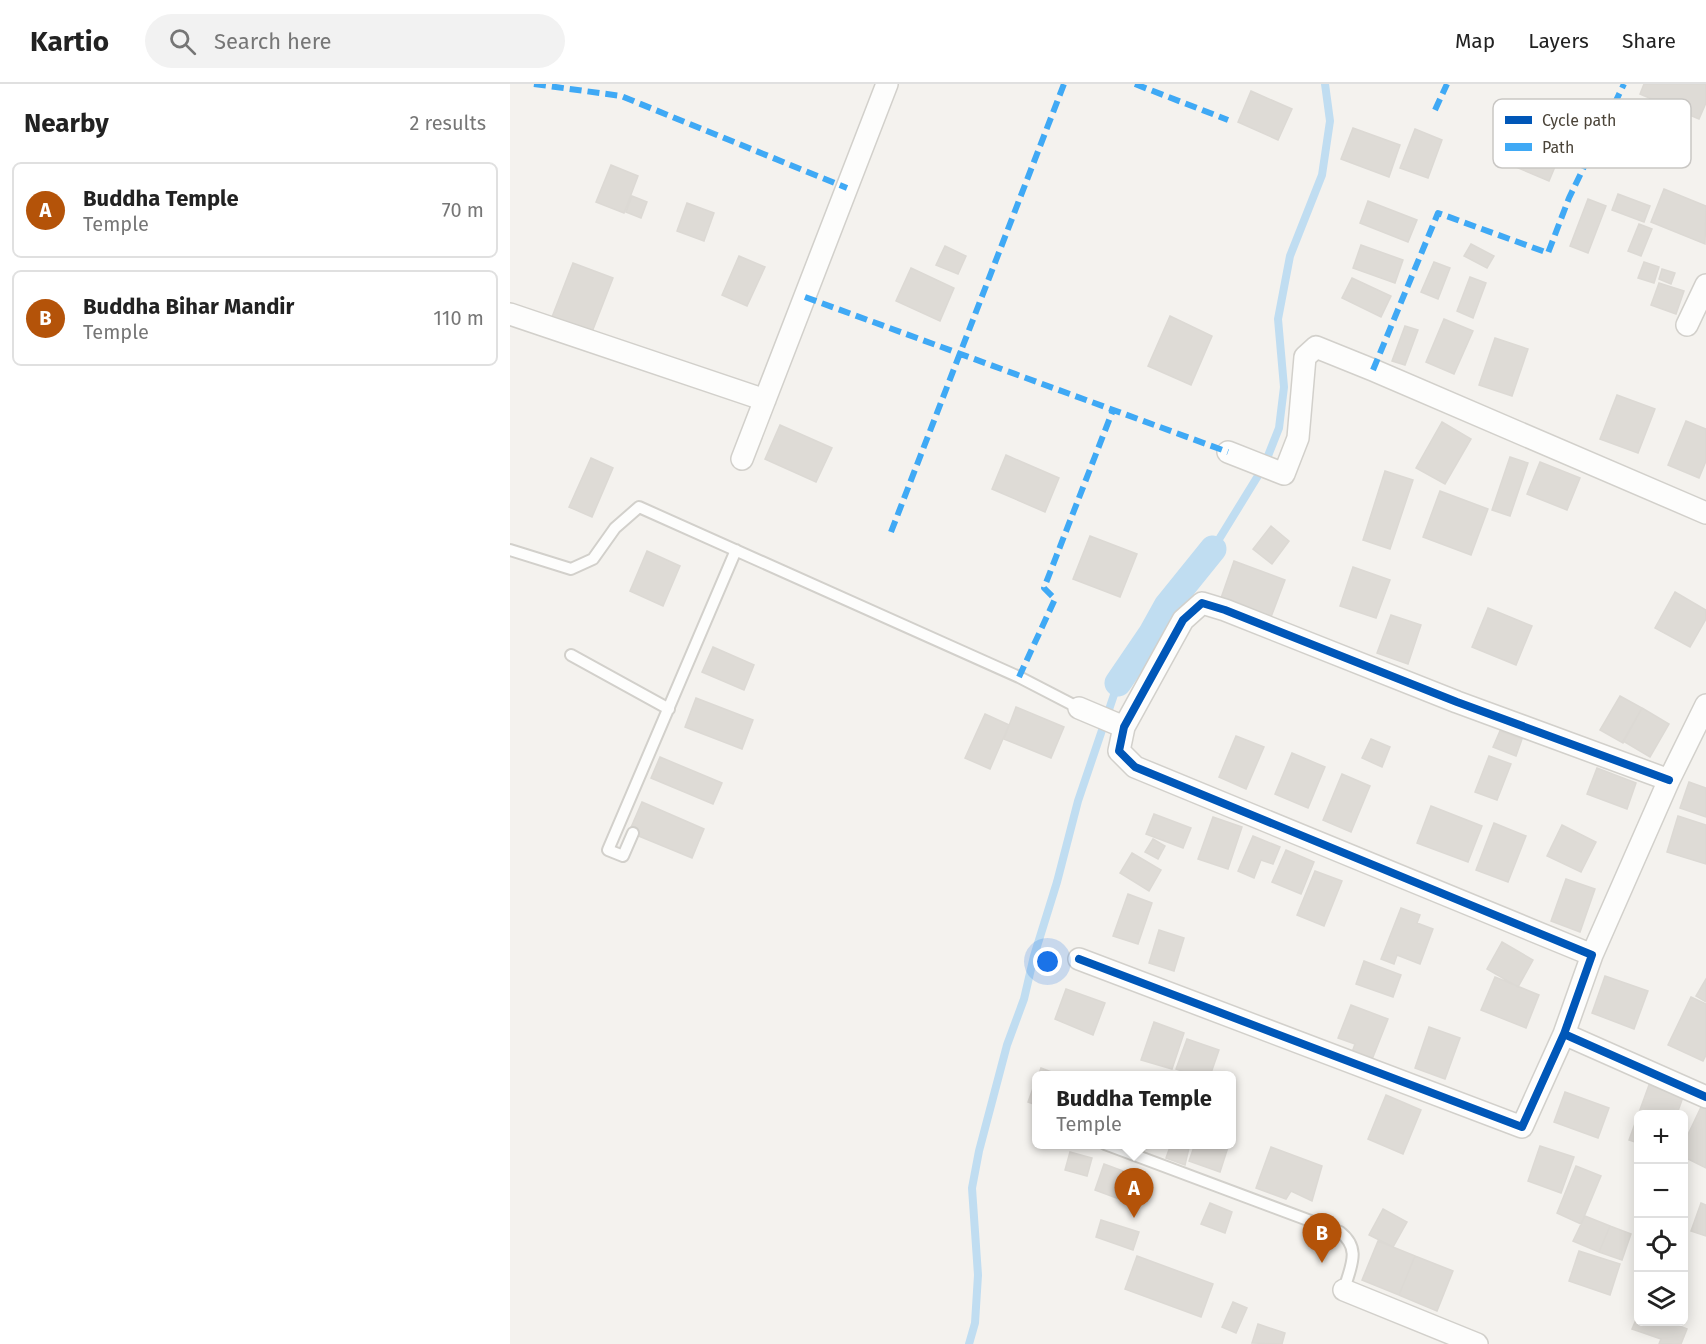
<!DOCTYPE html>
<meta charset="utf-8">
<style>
body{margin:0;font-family:"Fira Sans",sans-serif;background:#f2f2f2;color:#222}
.controls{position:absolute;right:18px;bottom:18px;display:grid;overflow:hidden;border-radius:9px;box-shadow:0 3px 15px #0003}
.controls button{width:54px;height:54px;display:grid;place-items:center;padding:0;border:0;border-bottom:2px solid #e0e0e0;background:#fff;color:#222;font:30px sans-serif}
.you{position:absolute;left:538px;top:878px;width:21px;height:21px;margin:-15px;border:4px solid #fff;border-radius:50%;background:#1a73e8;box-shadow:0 0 0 9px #1a73e833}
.badge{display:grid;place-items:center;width:39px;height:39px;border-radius:50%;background:#b45309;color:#fff;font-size:20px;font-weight:700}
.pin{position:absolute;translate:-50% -50px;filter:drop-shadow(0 2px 3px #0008)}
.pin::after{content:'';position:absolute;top:32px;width:21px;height:18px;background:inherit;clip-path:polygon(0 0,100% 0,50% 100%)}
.popup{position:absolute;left:522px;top:987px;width:204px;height:78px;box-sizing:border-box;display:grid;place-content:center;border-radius:9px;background:#fff;filter:drop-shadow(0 2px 4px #0005);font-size:20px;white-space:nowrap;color:#767676}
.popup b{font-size:22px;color:#222}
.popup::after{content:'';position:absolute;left:50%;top:100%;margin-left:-12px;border:12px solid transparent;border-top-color:#fff}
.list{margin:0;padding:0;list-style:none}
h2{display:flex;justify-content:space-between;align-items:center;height:78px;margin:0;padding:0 24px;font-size:26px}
h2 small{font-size:20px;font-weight:400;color:#767676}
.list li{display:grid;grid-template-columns:39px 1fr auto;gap:18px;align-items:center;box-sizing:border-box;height:96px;margin:0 12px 12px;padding:0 12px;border:2px solid #e0e0e0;border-radius:9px}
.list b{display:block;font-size:22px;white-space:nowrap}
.list p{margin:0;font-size:20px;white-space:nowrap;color:#767676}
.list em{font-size:20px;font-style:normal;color:#767676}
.icon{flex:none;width:33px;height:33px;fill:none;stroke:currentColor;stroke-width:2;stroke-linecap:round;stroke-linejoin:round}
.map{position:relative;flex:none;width:1196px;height:1260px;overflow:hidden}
header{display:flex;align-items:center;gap:36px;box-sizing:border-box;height:84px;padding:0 30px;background:#fff;border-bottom:2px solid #e0e0e0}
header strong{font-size:28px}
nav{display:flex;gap:33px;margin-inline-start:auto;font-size:21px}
.search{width:420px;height:54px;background:#f2f2f2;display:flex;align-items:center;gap:15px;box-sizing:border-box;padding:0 21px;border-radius:33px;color:#767676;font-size:22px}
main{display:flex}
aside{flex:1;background:#fff}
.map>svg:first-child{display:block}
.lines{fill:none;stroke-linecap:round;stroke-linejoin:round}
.stream{stroke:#c0ddf1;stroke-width:8}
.canal{stroke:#c0ddf1;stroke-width:27}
.building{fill:#dedbd6;stroke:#dcd9d4;stroke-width:1.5}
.lane-casing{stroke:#d2d0cb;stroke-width:14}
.street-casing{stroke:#d2d0cb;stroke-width:24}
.lane{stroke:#fdfdfc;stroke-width:10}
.street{stroke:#fdfdfc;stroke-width:21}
.quiet{stroke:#3fa9f5;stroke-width:6;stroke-dasharray:12 6;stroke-linecap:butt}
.cycleway-casing{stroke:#fff;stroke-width:11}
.cycleway{stroke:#0057b8;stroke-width:8}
.key{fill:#fff;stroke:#c9c7c4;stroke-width:1.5}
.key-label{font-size:16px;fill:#4b4439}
</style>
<header>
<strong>Kartio</strong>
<div class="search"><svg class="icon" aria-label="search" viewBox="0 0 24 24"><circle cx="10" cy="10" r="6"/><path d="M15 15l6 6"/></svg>Search here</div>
<nav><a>Map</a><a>Layers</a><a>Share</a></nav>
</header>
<main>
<aside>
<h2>Nearby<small>2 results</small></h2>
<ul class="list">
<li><span class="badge">A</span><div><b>Buddha Temple</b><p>Temple</p></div><em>70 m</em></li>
<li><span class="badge">B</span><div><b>Buddha Bihar Mandir</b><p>Temple</p></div><em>110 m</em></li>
</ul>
</aside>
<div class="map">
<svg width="1196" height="1260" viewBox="0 0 1196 1260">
<rect width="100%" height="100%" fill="#f4f2ee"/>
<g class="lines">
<path class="stream" d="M703,465L754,382L769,344L774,303L768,235L780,172L812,91L820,37L815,0
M459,1260L465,1239L468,1191L462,1104L469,1067L497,961L514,915L524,872L547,798L568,717L608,599"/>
<path class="canal" d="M608,599L642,549L657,522L703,465"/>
</g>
<path class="building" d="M1134,0H1196V19L1189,35L1130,10Z
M741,7L782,25L768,56L728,38Z
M1032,36L1067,51L1061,65L1026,50Z
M843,44L890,61L879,93L831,75Z
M905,45L932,56L918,94L890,84Z
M1008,47L1052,66L1039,97L994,78Z
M101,81L128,92L114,129L86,118Z
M1154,105L1196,122L1195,160L1141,138Z
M1108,110L1140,122L1134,138L1102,126Z
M122,112L137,118L131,134L116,128Z
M1078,115L1096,122L1078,169L1060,162Z
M858,117L907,136L898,158L850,139Z
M177,119L204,129L194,157L167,147Z
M1129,140L1142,145L1131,172L1118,167Z
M961,160L984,172L977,184L954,172Z
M851,161L893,176L885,199L843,184Z
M435,162L456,172L448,190L426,181Z
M229,172L255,183L237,222L212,211Z
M924,178L940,184L928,215L911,208Z
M1134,178L1149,183L1144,199L1128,194Z
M63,179L103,194L82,248L42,233Z
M401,184L444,204L430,237L386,217Z
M1152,185L1165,189L1161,200L1149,195Z
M960,193L976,199L963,234L947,227Z
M842,194L881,212L871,233L832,214Z
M1149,199L1174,207L1166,230L1141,221Z
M660,232L702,252L681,301L638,282Z
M934,235L963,247L944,290L916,278Z
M895,242L908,246L895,281L882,277Z
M985,254L1018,265L1002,312L969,301Z
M1107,311L1145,325L1128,369L1090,355Z
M1176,337L1196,345V377L1189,394L1158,381Z
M932,338L961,355L935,400L906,384Z
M270,341L322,364L306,398L255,375Z
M496,371L549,394L535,428L482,405Z
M1000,373L1018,379L1000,432L982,426Z
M81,374L103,384L82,433L59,423Z
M1030,378L1070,394L1057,426L1017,410Z
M875,387L903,396L880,465L853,456Z
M930,407L978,425L961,471L913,453Z
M761,442L779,457L762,480L743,465Z
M580,452L627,470L610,513L563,495Z
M137,467L170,482L153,522L120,507Z
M724,477L775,496L761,533L711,514Z
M843,483L880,496L866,534L830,522Z
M1165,508L1196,526V535L1180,563L1145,544Z
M978,524L1022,542L1006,581L962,563Z
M881,531L911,541L898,580L867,569Z
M203,563L244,581L234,606L192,588Z
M1110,612L1132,624L1113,659L1090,646Z
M186,614L243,636L232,665L175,643Z
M506,623L554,643L541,674L494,655Z
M1132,624L1159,640L1140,673L1113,657Z
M475,630L499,641L480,685L455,674Z
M990,647L1012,655L1006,672L983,663Z
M726,652L754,663L736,705L709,693Z
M861,655L880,663L872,683L852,674Z
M782,669L815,683L798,724L765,710Z
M979,672L1001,680L987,716L965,708Z
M150,673L212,699L203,720L141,694Z
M1087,684L1126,699L1117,725L1077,710Z
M832,690L860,702L841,748L813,736Z
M1179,698L1196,704V733L1170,724Z
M132,718L194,745L182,774L119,748Z
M921,722L972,742L958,778L907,759Z
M644,730L681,744L673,764L636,750Z
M1168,732L1196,741V780L1157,768Z
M703,733L732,743L718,785L688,775Z
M984,739L1016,752L998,798L966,786Z
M1052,741L1086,758L1071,788L1037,772Z
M743,752L770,763L763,780L751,776L744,794L728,787Z
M643,755L655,762L648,775L635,768Z
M776,766L804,778L791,810L762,798Z
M622,769L651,786L639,807L610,789Z
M805,787L832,797L814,842L787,831Z
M1056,795L1085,805L1070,848L1041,837Z
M618,810L642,819L628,860L603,852Z
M891,824L910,831L907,839L923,845L910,880L887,871L884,880L871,875Z
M649,846L674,854L664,887L639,879Z
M992,858L1023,876L1008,903L977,885Z
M854,877L891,891L883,913L846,900Z
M1095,892L1138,907L1124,945L1082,929Z
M985,893L1029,911L1016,944L971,926Z
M1196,895V918L1186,912Z
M556,905L595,919L583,951L545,935Z
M1181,913L1196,920V971L1193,977L1158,961Z
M841,921L878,935L861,978L841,971L845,960L828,954Z
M644,938L674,949L662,985L631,976Z
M919,943L950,954L935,995L905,984Z
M677,955L709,966L700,992H686L666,985Z
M531,984L552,992H528Z
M526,996V1021L518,1018Z
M1139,1001L1173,1013L1167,1030H1128V1059L1119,1056Z
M1055,1008L1099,1024L1088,1054L1044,1038Z
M876,1011L911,1026L893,1070L858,1055Z
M1192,1021L1196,1023V1084L1174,1073V1059Z
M617,1060H636L634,1067Z
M661,1060H671L679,1064L675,1081L656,1074Z
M685,1060H719L710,1088L679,1077Z
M1030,1062L1064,1073L1051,1109L1018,1097Z
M761,1063L812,1082L802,1117L781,1107L776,1115L746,1104Z
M560,1068L582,1074L577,1092L555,1086Z
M594,1080L621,1090L612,1116L585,1106Z
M1066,1082L1091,1092L1071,1140L1047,1129Z
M700,1119L722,1128L715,1149L691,1140Z
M1191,1119L1196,1121V1152L1181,1147Z
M873,1125L897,1138L883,1163L859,1151Z
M1075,1132L1100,1142L1089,1168L1063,1157Z
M591,1136L629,1148L623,1166L586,1153Z
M1100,1142L1121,1150L1112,1176L1089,1168Z
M868,1157L905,1172L889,1211L852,1196Z
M1069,1167L1110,1180L1100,1211L1059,1197Z
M627,1172L703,1200L691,1233L615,1205Z
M905,1172L943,1187L927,1227L889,1211Z
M723,1218L737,1224L726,1249L712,1243Z
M1128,1231V1238H1160L1177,1245L1171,1260H1149L1151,1255L1122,1245Z
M748,1240L775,1249L772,1260L742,1259Z"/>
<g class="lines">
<defs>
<path id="lane" d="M0,466L61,485L83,475L105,444L129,423L509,593L569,624
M61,571L159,625
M123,749L113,772L98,766L226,466
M595,1060L830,1148C852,1165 840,1183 834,1206"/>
<path id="street" d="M0,230L255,316
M1177,241L1196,201
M718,368L774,390L788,354L795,273L806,263L863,286L1196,429
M232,375L377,0
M569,624L614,643
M1082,871L1159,696L1196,621
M569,875L1012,1043L1054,950L1196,1013
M1054,950L1082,871L625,683L609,667L614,643L673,536L692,519L715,526L947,618L1159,696
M834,1206L967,1260"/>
</defs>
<use href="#lane" class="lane-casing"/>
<use href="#street" class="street-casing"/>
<use href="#lane" class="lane"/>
<use href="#street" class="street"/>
<path class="quiet" d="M24,0L111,12L337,104
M625,0L718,36
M925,26L937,0
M295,213L718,368
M863,286L928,129L1038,169L1059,114L1114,0
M381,448L554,0
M509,593L545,515L534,504L603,326"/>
<defs>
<path id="cycleway" d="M569,875L1012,1043L1054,950L1196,1013
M1054,950L1082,871L625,683L609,667L614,643L673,536L692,519L715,526L947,618L1159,696"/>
</defs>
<use href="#cycleway" class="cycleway-casing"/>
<use href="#cycleway" class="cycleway"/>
</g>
<rect x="983" y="15" width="198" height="69" rx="9" class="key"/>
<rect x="995" y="32" width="27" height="8" fill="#0057b8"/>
<rect x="995" y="59" width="27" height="8" fill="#3fa9f5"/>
<g class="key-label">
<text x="1032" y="42">Cycle path</text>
<text x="1032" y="69">Path</text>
</g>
</svg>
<div class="controls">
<button>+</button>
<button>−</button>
<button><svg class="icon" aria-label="locate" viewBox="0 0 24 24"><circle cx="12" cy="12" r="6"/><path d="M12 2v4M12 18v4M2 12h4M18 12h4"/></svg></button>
<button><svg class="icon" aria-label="layers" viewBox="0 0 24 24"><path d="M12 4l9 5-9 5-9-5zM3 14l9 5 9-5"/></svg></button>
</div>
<div class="you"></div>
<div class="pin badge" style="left:624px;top:1134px">A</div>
<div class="popup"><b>Buddha Temple</b>Temple</div>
<div class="pin badge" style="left:812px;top:1179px">B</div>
</div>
</main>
